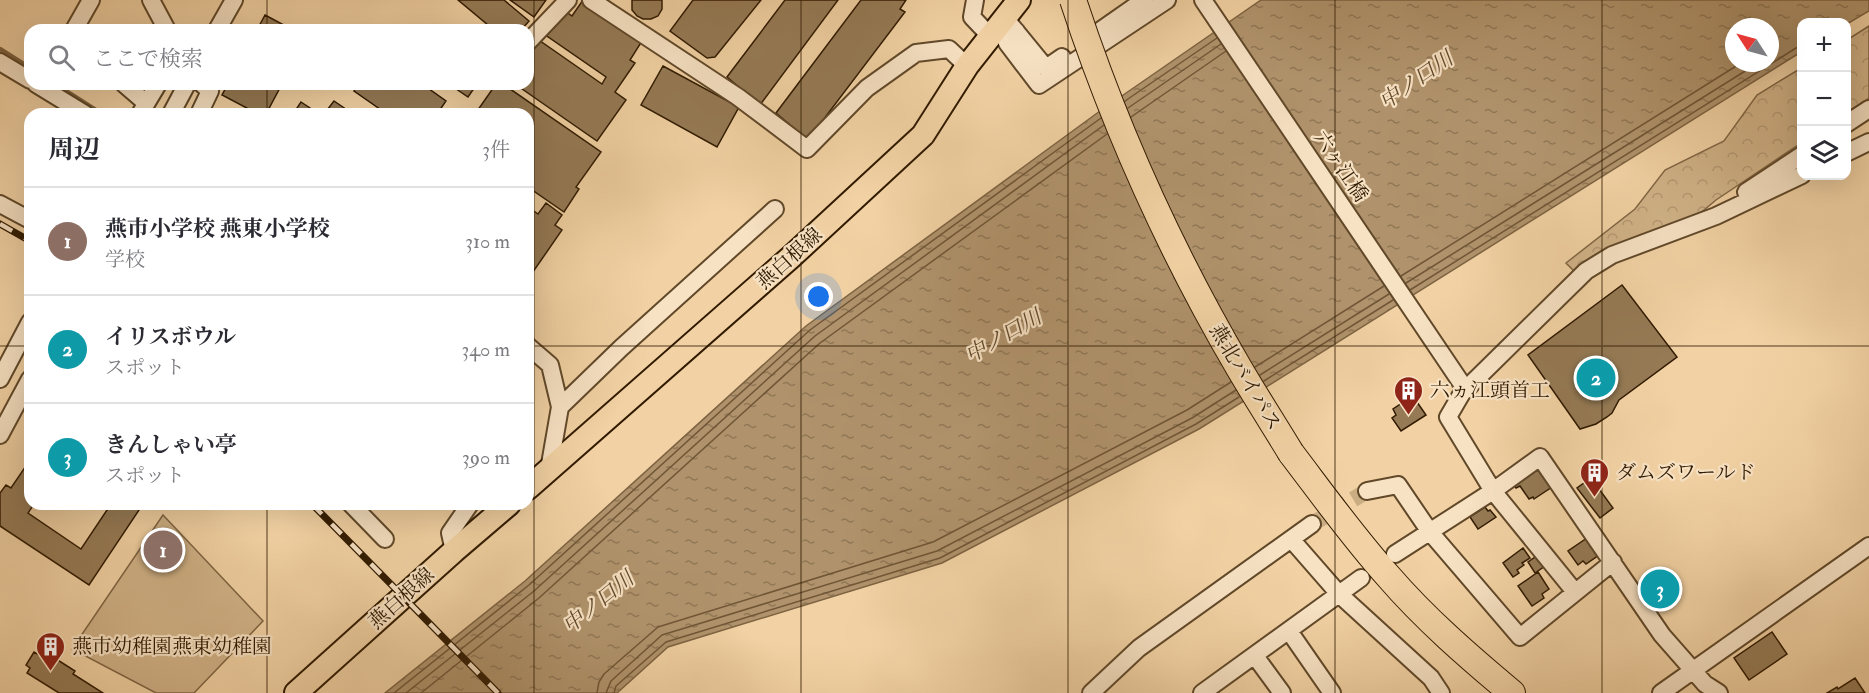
<!DOCTYPE html>
<html lang="ja">
<meta charset="utf-8">
<style>
body{margin:0;font-family:"IM FELL Double Pica","Noto Serif JP",serif;background:#f7f7f7;color:#2b2b33}
.controls{position:absolute;right:18px;top:18px;display:grid;overflow:hidden;border-radius:12px;box-shadow:0 6px 24px #0002}
.controls button{width:54px;height:54px;display:grid;place-items:center;padding:0;border:0;border-bottom:2px solid #e1e1e2;background:#fff;color:#2b2b33;font:30px sans-serif}
.compass{position:absolute;left:1725px;top:18px;width:54px;height:54px;border-radius:50%;background:#fff;box-shadow:0 6px 24px #0002;rotate:306deg}
.you{position:absolute;left:819px;top:297px;width:21px;height:21px;margin:-15px;border:4px solid #fff;border-radius:50%;background:#1a73e8;box-shadow:0 0 0 9px #1a73e833}
.badge{display:grid;place-items:center;width:39px;height:39px;border-radius:50%;background:#0f766e;color:#fff;font-size:20px;font-weight:700}
.pin{position:absolute;translate:-50% -50%;border:3px solid #fff;box-shadow:0 2px 6px #0006}
.list{margin:0;padding:0;list-style:none}
h2{display:flex;justify-content:space-between;align-items:center;height:78px;margin:0;padding:0 24px;font-size:26px}
h2 small{font-size:20px;font-weight:400;color:#7c7c81}
.list li{display:grid;grid-template-columns:39px 1fr auto;gap:18px;align-items:center;box-sizing:border-box;height:108px;padding:0 24px;border-top:2px solid #e1e1e2}
.list b{display:block;font-size:22px;white-space:nowrap}
.list p{margin:0;font-size:20px;white-space:nowrap;color:#7c7c81}
.list em{font-size:20px;font-style:normal;color:#7c7c81}
.icon{flex:none;width:33px;height:33px;fill:none;stroke:currentColor;stroke-width:2;stroke-linecap:round;stroke-linejoin:round}
.map{position:relative;flex:none;width:1869px;height:693px;overflow:hidden}
.search{position:absolute;background:#fff;box-shadow:0 6px 24px #0002;left:24px;top:24px;width:510px;height:66px;display:flex;align-items:center;gap:15px;box-sizing:border-box;padding:0 21px;border-radius:18px;color:#7c7c81;font-size:22px}
.panel{position:absolute;background:#fff;box-shadow:0 6px 24px #0002;left:24px;top:108px;width:510px;height:402px;border-radius:18px}
.map>svg:first-child{display:block}
.forest{fill:url(#forest-crowns);stroke:#806644;stroke-width:1.5}
.pitch{fill:#d1b388;stroke:#806644;stroke-width:1.5}
.water{fill:url(#water-ripples);stroke:#7d6341;stroke-width:1.5;fill-rule:evenodd}
.lines{fill:none;stroke-linecap:round;stroke-linejoin:round}
.shore{stroke:#705636;stroke-width:1.5}
.stream{stroke:#7d6341;stroke-width:4.5}
.building{fill:#957a55;stroke:#301a00;stroke-width:1.5}
.minor-tunnel{stroke:#cbad83;stroke-width:16;stroke-dasharray:16 8;stroke-linecap:butt}
.minor-casing{stroke:#604829;stroke-width:20}
.major-casing{stroke:#301a00;stroke-width:26}
.highway-casing{stroke:#301a00;stroke-width:28}
.minor{stroke:#f7e2c4;stroke-width:16}
.major{stroke:#f2d2a4;stroke-width:22}
.highway{stroke:#f2d2a4;stroke-width:26}
.rail-casing{stroke:#301a00;stroke-width:7}
.rail{stroke:#f7e2c4;stroke-width:4.5;stroke-dasharray:14;stroke-linecap:butt}
.highway-bridge-casing{stroke:#301a00;stroke-width:28;stroke-linecap:butt}
.highway-bridge{stroke:#f2d2a4;stroke-width:26}
.grid{fill:none;stroke:#301a00;stroke-width:1.5;stroke-opacity:0.55}
.labels{text-anchor:middle;stroke-width:4.5;stroke-linejoin:round;paint-order:stroke}
.street-label{font-size:20px;fill:#301a00;stroke:#f7e2c4}
.poi-label{font-size:20px;fill:#301a00;stroke:#f7e2c4;text-anchor:start}
.water-label{font-size:21px;font-style:italic;fill:#634a2b;stroke:#f7e2c4}
</style>
<div class="map">
<svg width="1869" height="693" viewBox="0 0 1869 693">
<defs>
<pattern id="forest-crowns" width="20" height="18" patternUnits="userSpaceOnUse" patternTransform="scale(1.5)"><rect width="20" height="18" fill="#d1b388"/><path d="M2 6a3 3 0 1 1 6 0M12 15a3 3 0 1 1 6 0" fill="none" stroke="#b49974"/></pattern>
<pattern id="water-ripples" width="26" height="14" patternUnits="userSpaceOnUse" patternTransform="scale(1.5)"><rect width="26" height="14" fill="#b0936c"/><path d="M2 4q2-2 4 0t4 0M15 11q2-2 4 0t4 0" fill="none" stroke="#907756"/></pattern>
</defs>
<rect width="100%" height="100%" fill="#f2d2a4"/>
<filter id="stains"><feTurbulence type="fractalNoise" baseFrequency=".00333" numOctaves="4"/><feColorMatrix values="0 0 0 0 .2 0 0 0 0 .09 0 0 0 0 .02 0 0 0 .5 -.17"/></filter>
<radialGradient id="worn" r=".72"><stop offset=".6" stop-color="#630" stop-opacity="0"/><stop offset="1" stop-color="#630" stop-opacity=".3"/></radialGradient>
<path class="forest" d="M1869,26V98L1847,113V40Z
M1801,68V143L1716,200L1698,215L1608,249L1574,271L1566,263L1635,209L1665,170L1724,141L1757,95Z"/>
<path class="pitch" d="M163,515L263,621L194,693H156L72,649Z"/>
<path class="water" d="M1261,0H1869V11L1847,24L1846,22H1802L1801,52L1199,429L942,563L668,647L617,693H385L525,581L806,326L1100,111ZM1734,27H1770V63H1734Z"/>
<g class="lines">
<path class="shore" d="M1125,101L1217,38
M1128,108L1221,44
M1131,117L1226,51
M1401,276L1741,63
M1406,283L1758,63
M1410,290L1796,48L1802,47
M1255,367L1384,286
M1260,375L1389,294
M1264,381L1393,300
M394,693L529,585L810,330L1101,118
M406,693L534,591L815,336L1104,125
M421,693L539,598L820,343L1107,134
M597,693L599,682L604,674L658,627L933,542L1187,410L1231,382
M606,693L611,681L662,635L937,551L1192,418L1236,390
M614,693L616,686L666,642L940,558L1196,424L1239,397"/>
<path class="stream" d="M0,49L30,68
M55,84L102,114"/>
</g>
<path class="building" d="M458,0H504L529,21L521,30H494Z
M510,0H546L534,17Z
M583,0L642,41L630,60L635,63L615,92L626,100L597,141L515,84H528V43L533,36L602,84L606,77L544,34L562,9L572,16Z
M632,0H662V9L658,16L651,19H643L637,16L632,10Z
M693,0H761L715,57L707,58L670,31Z
M785,0H838L760,105L727,77Z
M861,0H906L900,9L905,12L808,140L776,113Z
M265,15L293,30H257Z
M663,66L739,107L717,147L641,105Z
M228,84H282L266,114H258L222,95Z
M358,84H422L446,101L437,114H387L354,91Z
M449,84H477L468,97Z
M496,84H503L601,152L576,187L579,189L564,212L528,187V114H475Z
M334,101L353,114H324Z
M301,102L319,114H293Z
M546,203L562,215L555,225L562,230L528,279V207L538,214Z
M1622,285L1677,357L1619,400L1612,413L1607,417L1596,424L1580,429L1528,355Z
M1408,399L1412,405L1417,402L1426,415L1401,431L1392,418L1396,415L1393,409Z
M30,460V504H34L28,513L81,549L111,504H143L89,585L0,526V493L6,485L11,488Z
M1538,466L1552,487L1534,499L1533,497L1529,499L1520,486L1516,488L1513,484Z
M1591,478L1613,508L1600,518L1577,488Z
M1485,507L1488,511L1490,510L1496,517L1478,529L1470,517Z
M1587,538L1599,555L1586,564L1583,561L1578,565L1568,551Z
M1523,548L1530,558L1522,563L1524,565L1517,570L1519,573L1513,577L1503,563Z
M1538,555L1545,566L1535,573L1528,562Z
M1657,569L1678,598L1662,610L1642,580Z
M1538,572L1549,589L1542,594L1544,598L1532,606L1518,586Z
M1772,632L1787,654L1749,680L1734,658Z
M42,650L75,671L73,674L103,693H59L27,673L30,668L26,665L34,652L39,655Z
M1855,678L1865,693H1827L1837,687L1838,689Z"/>
<g class="lines">
<path class="minor-tunnel" d="M1312,524L1367,491"/>
<defs>
<path id="minor" d="M151,0L167,30
M591,0L738,97L807,149L867,88L916,53L949,49L967,66
M975,0L972,17L990,36
M1203,0L1466,390
M1010,24L1046,68L1062,57
M74,30L91,0
M217,30L234,0
M1016,31L1007,43L1039,85L1167,0
M1091,37L1144,0
M528,42L568,0
M0,62L30,80
M36,84L85,114
M124,84L146,103
M140,114L158,84
M171,114L187,84
M199,114L210,91L202,84
M1846,124L1869,109
M1846,153L1869,142
M1746,192L1802,155
M0,204L30,220
M528,346L550,365L560,407L549,470
M0,379L30,322
M560,407L621,348L775,209
M0,435L30,379
M1367,491L1398,485L1430,532L1520,637L1613,562
M351,504L385,539
M1291,539L1339,594L1431,678L1441,693
M454,551L450,533L470,504
M1395,554L1493,491L1540,457L1662,635L1705,684L1719,693
M1575,592L1493,491L1448,417L1462,393L1586,271L1612,255L1716,216L1802,175
M1289,631L1332,693
M1255,656L1282,693
M1091,693L1139,648L1312,524
M1202,693L1361,578
M1661,693L1869,546"/>
<path id="major" d="M528,488L791,257L923,135L967,66L1019,0
M296,693L454,551L509,504"/>
<path id="highway" d="M1291,453C1323,495 1353,537 1388,576C1425,619 1469,657 1512,693"/>
</defs>
<use href="#minor" class="minor-casing"/>
<use href="#major" class="major-casing"/>
<use href="#highway" class="highway-casing"/>
<use href="#minor" class="minor"/>
<use href="#major" class="major"/>
<use href="#highway" class="highway"/>
<defs>
<path id="rail" d="M0,224L30,241
M312,504L498,693"/>
</defs>
<use href="#rail" class="rail-casing"/>
<use href="#rail" class="rail"/>
<defs>
<path id="highway-bridge" d="M1073,0C1115,128 1171,252 1239,368C1256,397 1274,425 1291,453"/>
</defs>
<use href="#highway-bridge" class="highway-bridge-casing"/>
<use href="#highway-bridge" class="highway-bridge"/>
</g>
<path class="grid" d="M267,0V30M534,0V693M801,0V693M1068,0V693M1335,0V693M1602,0V693M267,84V114M0,346H30M528,346H1869M267,504V693"/>
<defs>
<symbol id="building-pin" viewBox="-11 -11 22 30"><path d="M0 17L-7.5 6A9.5 9.5 0 1 1 7.5 6Z" fill="#8f2418" stroke="#f7e2c4"/><path d="M-4-6H4V6H1V3H-1V6H-4ZM-2.5-4.3h1.7v1.8h-1.7ZM.8-4.3h1.7v1.8H.8ZM-2.5-1h1.7V.8h-1.7ZM.8-1h1.7V.8H.8Z" fill="#fff"/></symbol>
</defs>
<g fill-rule="evenodd">
<use href="#building-pin" x="1392" y="374" width="33" height="45"/>
<use href="#building-pin" x="1578" y="456" width="33" height="45"/>
<use href="#building-pin" x="34" y="630" width="33" height="45"/>
</g>
<g class="labels">
<g class="street-label">
<text transform="translate(1341 166) rotate(56)" y="7">六ヶ江橋</text>
<text transform="translate(789 258) rotate(-42)" y="7">燕白根線</text>
<text transform="translate(1246 377) rotate(59)" y="7">燕北バイパス</text>
<text transform="translate(401 598) rotate(-42)" y="7">燕白根線</text>
</g>
<g class="poi-label">
<text x="1430" y="397">六ヵ江頭首工</text>
<text x="1616" y="479">ダムズワールド</text>
<text x="72" y="653">燕市幼稚園燕東幼稚園</text>
</g>
<g class="water-label">
<text transform="translate(1416 80) rotate(-35)" y="7">中ノ口川</text>
<text transform="translate(1003 336) rotate(-30)" y="7">中ノ口川</text>
<text transform="translate(598 602) rotate(-39)" y="7">中ノ口川</text>
</g>
</g>
<rect width="100%" height="100%" filter="url(#stains)"/>
<rect width="100%" height="100%" fill="url(#worn)"/>
</svg>
<div class="controls">
<button>+</button>
<button>−</button>
<button><svg class="icon" aria-label="layers" viewBox="0 0 24 24"><path d="M12 4l9 5-9 5-9-5zM3 14l9 5 9-5"/></svg></button>
</div>
<svg class="compass" viewBox="-18 -18 36 36"><path d="M0-13l5 13h-10z" fill="#e53935"/><path d="M0 13l5-13h-10z" fill="#7c7c81"/></svg>
<div class="you"></div>
<div class="pin badge" style="left:163px;top:550px;background:#8d6e63">1</div>
<div class="pin badge" style="left:1596px;top:378px;background:#0f9aa8">2</div>
<div class="pin badge" style="left:1660px;top:589px;background:#0f9aa8">3</div>
<div class="search"><svg class="icon" aria-label="search" viewBox="0 0 24 24"><circle cx="10" cy="10" r="6"/><path d="M15 15l6 6"/></svg>ここで検索</div>
<section class="panel">
<h2>周辺<small>3件</small></h2>
<ul class="list">
<li><span class="badge" style="background:#8d6e63">1</span><div><b>燕市小学校 燕東小学校</b><p>学校</p></div><em>310 m</em></li>
<li><span class="badge" style="background:#0f9aa8">2</span><div><b>イリスボウル</b><p>スポット</p></div><em>340 m</em></li>
<li><span class="badge" style="background:#0f9aa8">3</span><div><b>きんしゃい亭</b><p>スポット</p></div><em>390 m</em></li>
</ul>
</section>
</div>
